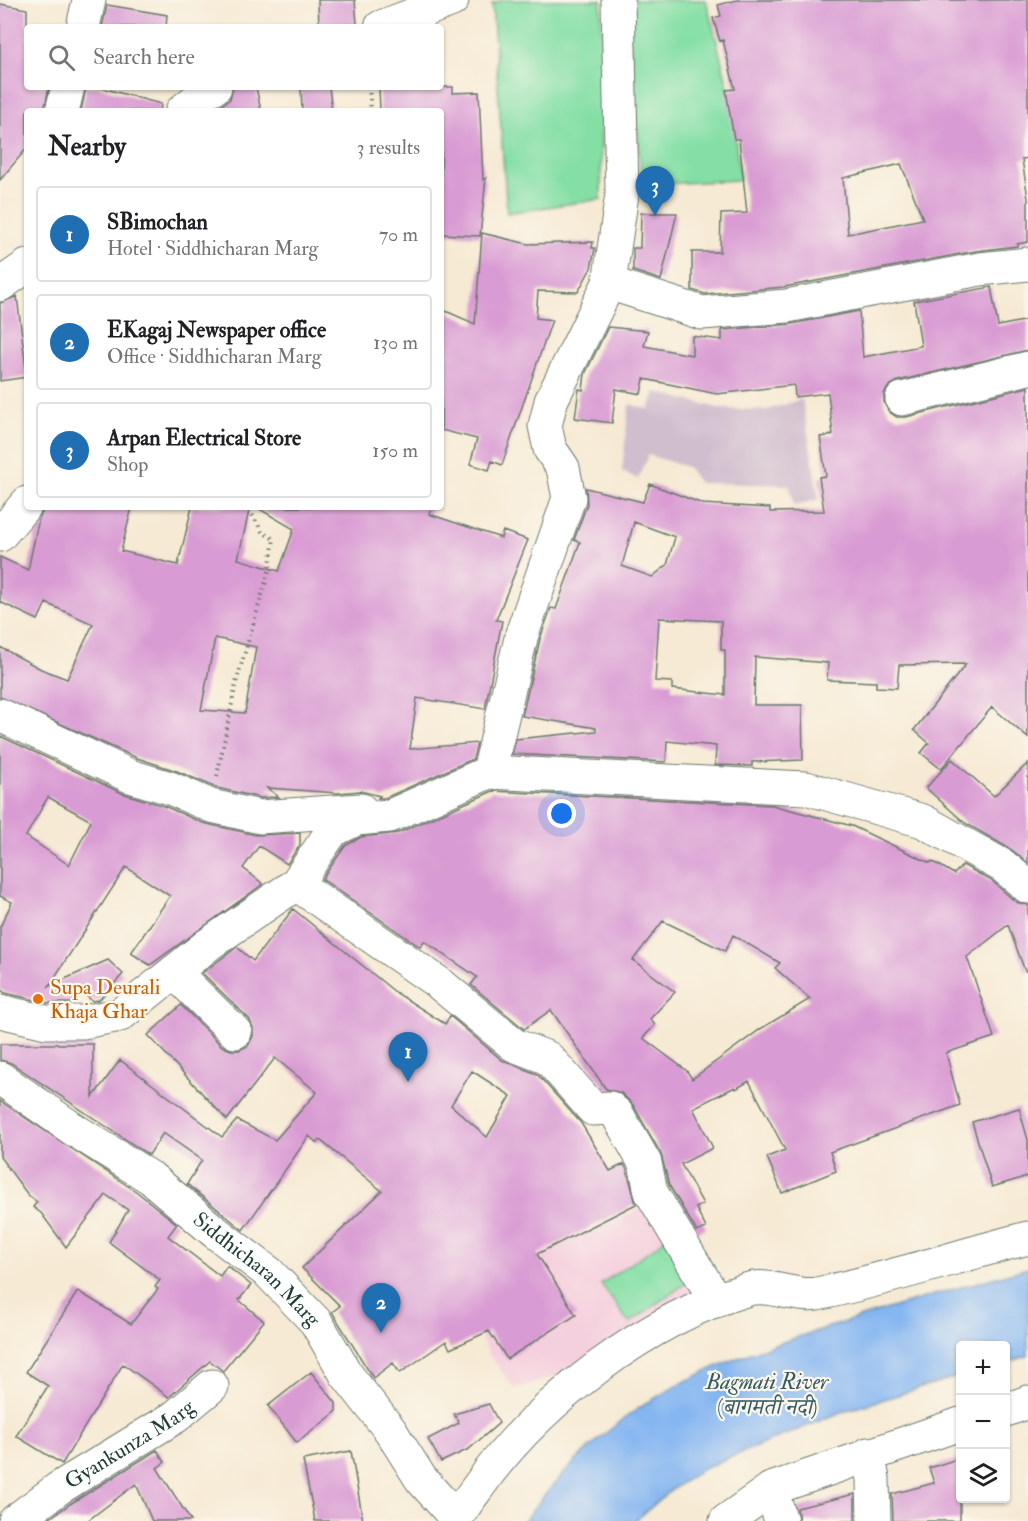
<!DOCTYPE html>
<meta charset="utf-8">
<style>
body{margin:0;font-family:"IM FELL Double Pica","Noto Serif Devanagari",serif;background:#f2f2f2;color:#202124}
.controls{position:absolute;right:18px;bottom:18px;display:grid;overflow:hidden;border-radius:6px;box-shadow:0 2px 4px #0004}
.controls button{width:54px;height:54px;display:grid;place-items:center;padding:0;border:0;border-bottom:2px solid #e0e0e0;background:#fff;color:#202124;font:30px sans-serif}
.you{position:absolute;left:562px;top:814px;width:21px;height:21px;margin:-15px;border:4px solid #fff;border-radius:50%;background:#1a73e8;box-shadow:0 0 0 9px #1a73e833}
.badge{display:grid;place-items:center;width:39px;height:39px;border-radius:50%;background:#1f6fb2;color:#fff;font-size:20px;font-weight:700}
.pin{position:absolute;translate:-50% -50px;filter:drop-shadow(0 2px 3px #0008)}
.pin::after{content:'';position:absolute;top:32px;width:21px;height:18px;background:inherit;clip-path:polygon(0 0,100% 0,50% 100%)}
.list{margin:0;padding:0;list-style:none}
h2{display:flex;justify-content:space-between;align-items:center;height:78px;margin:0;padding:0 24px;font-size:26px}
h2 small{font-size:20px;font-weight:400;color:#757577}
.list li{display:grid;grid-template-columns:39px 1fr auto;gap:18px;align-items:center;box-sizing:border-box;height:96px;margin:0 12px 12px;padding:0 12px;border:2px solid #e0e0e0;border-radius:6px}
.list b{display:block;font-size:22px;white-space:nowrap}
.list p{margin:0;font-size:20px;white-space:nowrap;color:#757577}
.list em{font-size:20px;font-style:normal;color:#757577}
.icon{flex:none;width:33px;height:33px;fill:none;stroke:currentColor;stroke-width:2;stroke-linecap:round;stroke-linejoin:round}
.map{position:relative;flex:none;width:1028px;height:1521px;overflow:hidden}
.search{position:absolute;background:#fff;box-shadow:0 2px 4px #0004;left:24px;top:24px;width:420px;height:66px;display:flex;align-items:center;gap:15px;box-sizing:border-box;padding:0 21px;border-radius:6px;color:#757577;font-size:22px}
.panel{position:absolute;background:#fff;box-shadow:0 2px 4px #0004;left:24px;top:108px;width:420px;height:402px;border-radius:6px}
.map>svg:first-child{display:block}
.built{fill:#f4cfdd}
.industrial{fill:#d0bdcd}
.green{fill:#84dfa5;stroke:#528e6c;stroke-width:1.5}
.water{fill:#85b6f1;stroke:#527a92;stroke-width:1.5}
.building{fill:#d99bd3;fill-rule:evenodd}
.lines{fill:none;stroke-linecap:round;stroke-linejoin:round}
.minor-casing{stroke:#6a7a6c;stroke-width:35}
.path{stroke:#6a7a6c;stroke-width:4;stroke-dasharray:1.5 4.5;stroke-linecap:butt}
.minor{stroke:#fff;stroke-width:33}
.food-dot{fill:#e8710a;stroke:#fbf7ec;stroke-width:2}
.labels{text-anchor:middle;stroke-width:4.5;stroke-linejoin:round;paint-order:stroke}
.food-label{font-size:21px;fill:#c56008;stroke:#fbf7ec;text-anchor:start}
.street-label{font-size:21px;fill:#1f3d34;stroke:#fbf7ec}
.water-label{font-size:22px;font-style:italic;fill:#385b63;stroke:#fbf7ec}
</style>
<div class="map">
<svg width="1028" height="1521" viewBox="0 0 1028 1521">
<rect width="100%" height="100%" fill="#fbf7ec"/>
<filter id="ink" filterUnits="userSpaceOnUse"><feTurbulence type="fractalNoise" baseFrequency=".0167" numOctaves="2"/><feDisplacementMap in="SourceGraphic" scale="12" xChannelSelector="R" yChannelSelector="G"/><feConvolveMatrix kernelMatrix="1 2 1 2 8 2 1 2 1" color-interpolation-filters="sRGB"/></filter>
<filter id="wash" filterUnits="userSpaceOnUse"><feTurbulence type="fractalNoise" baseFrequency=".008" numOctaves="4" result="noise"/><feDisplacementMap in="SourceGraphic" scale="24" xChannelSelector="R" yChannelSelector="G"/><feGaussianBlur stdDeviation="1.35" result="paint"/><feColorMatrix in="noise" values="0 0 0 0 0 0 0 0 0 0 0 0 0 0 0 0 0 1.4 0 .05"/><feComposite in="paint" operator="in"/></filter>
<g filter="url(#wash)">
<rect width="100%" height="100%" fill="#f6ead4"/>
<path class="built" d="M509,1178L550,1249L653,1202L705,1289L576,1370L515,1389L489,1355L469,1310Z"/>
<path class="industrial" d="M655,392L722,409L767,410L802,399L819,499L794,506L789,485L699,483L687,467L648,455L638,479L622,471L629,404L649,409Z"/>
<path class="green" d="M504,0H601V199L507,213L492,4Z
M626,0H706L730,94L740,180L642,185Z
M666,1239L693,1278L629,1323L601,1284Z"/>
<path class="water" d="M1028,1268V1356L1006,1363V1346H960V1376L839,1413L704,1468L670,1491L635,1521H524C553,1483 587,1446 625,1418C692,1369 768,1346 845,1322C906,1303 967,1285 1028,1268Z"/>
<g id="blocks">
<path class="building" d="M318,0H355L357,24L319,26Z
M737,0H1028V158L1022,159L1028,199V242L1017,244V246L976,251L784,287L705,294L692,290V252H720L721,214L747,213L739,139H734L726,90L735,89L723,40L720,41L713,18L721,16L718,5ZM901,164L923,219L848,234L843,178Z
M0,4L27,9V87H49L44,111H27V148L0,180Z
M107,5L167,15L166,27H102Z
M86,87H98L161,104L160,111H81Z
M233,87H256L261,111H213L230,99Z
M301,87H329L332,111H302Z
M379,87H453V93L479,92L483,180L486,178L480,236L441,234V111H380Z
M641,213H677L661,280L633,271V248H640Z
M482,233L528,244L593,242L592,248H595L591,268L578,292L538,291L536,318L552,320L502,465L492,461L489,470L470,464L477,439L441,430V309L475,324Z
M991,287L998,326L1028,320V350L898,381L889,386L884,394V403L889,412L897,417H906L1028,387V738L992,707L941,769L921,753L929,743L914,730L966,664L899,665L897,688L876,687V682L827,680L828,663L755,657L754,705H802L803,760L752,762V766L715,765L716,746L667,741L666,762L512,754L516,739L596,731V728L522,716L540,639L551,608L556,609L580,542L574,540L587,504L586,488L643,502L650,484L703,504L770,508V512L824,511L819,477L826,476L820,437L833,435L828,393L795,397L794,385L717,394L644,379L641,394L616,389L612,423L575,418L579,389L583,390L585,374L608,327L648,331L644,346L692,355V336L722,340V330L791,324L859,311L863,357L921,346L914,301ZM634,522L675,537L667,565L652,577L622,566ZM659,618L721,621V650H725V695L672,689V682L655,681Z
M17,296L27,377L0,381V303Z
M45,507H132L121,551L178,565L192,507H250L238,559L279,571L294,529L256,507H432L429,514L501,538L503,531L528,540L496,620L502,621L485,709L417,698L410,749L477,743L473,759L385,798H378L380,796L360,791L338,793L267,788L279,797L261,798L217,788L177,771L137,758L0,697V647L41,669L67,679L93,624L46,603L38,620L0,602V557L28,570L39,518ZM215,638L256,647L245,713L201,710Z
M0,736L122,793L164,806L203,823L256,835L300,833V845L287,864L259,846L243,868L263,884L150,965L131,953L170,896L126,867L49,986L108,960L123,974L99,1000L92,1001L81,991L72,1003H48L5,993L0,989V927L12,902L0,896ZM48,797L91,821L69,865L26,836Z
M952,759L994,796L1028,763V863L1012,850L965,823L926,788Z
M493,791L772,805L852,826L930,863L932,861L954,874L963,865L992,881L1016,902L1028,905V971H1025L1008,925L967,957L994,1037L946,1053L960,1105L830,1152L836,1171L782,1193L767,1157L785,1150L749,1081L736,1089L735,1087L693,1108L713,1148L681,1164L703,1204L696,1208L706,1228L697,1232L669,1185L661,1154L633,1105L621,1093L606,1089L551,1010L524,1029L471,985L477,977L424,941L420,947L322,879L345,846L361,837L398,833ZM663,921L725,951L733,935L780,963L775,968L810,999L762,1028L692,1079L687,1071L643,1038L655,1025L650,1019L675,992L633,960Z
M293,909L395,992L445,1024L450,1016L502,1060L537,1074L581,1123L610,1171L624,1164L627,1170L636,1204L537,1254L576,1315L507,1359L489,1331L450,1349L446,1341L400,1373L393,1363L373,1378L332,1312L340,1306L302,1268L382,1191L320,1140L317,1143L309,1136L243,1230L187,1184L202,1160L163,1133L149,1155L11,1063L0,1060V1044H93V1097L120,1060L222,1137L237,1120L275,1140L317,1092L275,1058L227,1120L148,1035L181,1005L222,1046L231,1050H239L248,1046L253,1036V1028L249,1019L202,973L237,947L253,961ZM472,1071L511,1096L487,1137L451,1105Z
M0,1101L137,1192L177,1224L168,1236L220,1276L227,1266L251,1285L239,1300L264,1321L223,1371L210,1361L169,1397L123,1364L62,1464L16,1436L48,1386L26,1372L78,1291L131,1324L158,1289L155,1287L160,1280L109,1242L128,1210L106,1195L66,1247L41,1213L33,1207L37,1202L28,1195L0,1157Z
M1019,1108L1028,1140V1176L992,1187L972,1122Z
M311,1372L336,1403V1412L297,1443L268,1406Z
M489,1404L499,1423L469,1449L441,1462L428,1439L459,1423L454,1414Z
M157,1450L165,1462L157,1468L191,1521H152L136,1484L87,1521H46L70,1504Z
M351,1451L363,1521H315L303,1460Z
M960,1458V1521H893L892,1494L934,1483L929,1468Z
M855,1494V1521H799L797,1508Z"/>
</g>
</g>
<g filter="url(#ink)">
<use href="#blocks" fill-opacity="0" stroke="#6a7a6c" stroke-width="1.5"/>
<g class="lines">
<defs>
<g id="minor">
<path d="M83,27L89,0"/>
<path d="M381,27L452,0"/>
<path d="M62,111L68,87"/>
<path d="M182,111L208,90L215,87"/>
<path d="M609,283L702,313L787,306L980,269L1028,264"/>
<path d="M0,285L27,266"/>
<path d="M902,399L1028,368"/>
<path d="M0,535L27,503"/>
<path d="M0,715L130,776L170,788L211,806L260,817L361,810"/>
<path d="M489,772L522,634L569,498L563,468L550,449L545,426L551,401L609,283L622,194L618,0"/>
<path d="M296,884L440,984L514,1045L548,1058L593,1109L610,1108L617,1114L645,1163L651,1192L716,1301"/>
<path d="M174,972L235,1032"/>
<path d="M0,1011L46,1022H83L120,1015L209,944L296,884L332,831L356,819L390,816L489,772L806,788L923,821L1003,866L1028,887"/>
<path id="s1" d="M0,1078L73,1129L151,1178L215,1232L269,1273L316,1322L346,1374L390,1430L421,1479L456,1518"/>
<path d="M1006,1410L1028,1402"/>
<path d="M868,1454L873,1479L874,1521"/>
<path d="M771,1489L781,1521"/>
<path id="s2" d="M15,1521L59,1488L175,1417L212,1386"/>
<path d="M455,1521C461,1509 470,1498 478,1487C538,1402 648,1318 749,1289C770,1283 795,1298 817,1294C888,1279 958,1256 1028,1238"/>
<path d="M726,1521L771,1489L960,1424"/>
</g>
</defs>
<use href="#minor" class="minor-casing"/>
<path class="path" d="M369,87L371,111
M217,776L237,679L269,571L274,539L262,532L248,507"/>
<use href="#minor" class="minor"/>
</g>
</g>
<circle class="food-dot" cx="38" cy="999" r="6"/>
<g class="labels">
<g class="food-label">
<text x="50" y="994">Supa Deurali<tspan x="50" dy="24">Khaja Ghar</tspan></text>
</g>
<g class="street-label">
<text dy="7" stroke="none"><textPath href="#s1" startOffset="321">Siddhicharan Marg</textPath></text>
<text dy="7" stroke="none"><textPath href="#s2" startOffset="138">Gyankunza Marg</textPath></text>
</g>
<g class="water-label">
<text x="767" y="1389">Bagmati River<tspan x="767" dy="25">(बागमती नदी)</tspan></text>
</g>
</g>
</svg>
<div class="controls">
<button>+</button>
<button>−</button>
<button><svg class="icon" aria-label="layers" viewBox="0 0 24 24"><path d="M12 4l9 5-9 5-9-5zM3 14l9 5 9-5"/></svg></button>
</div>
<div class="you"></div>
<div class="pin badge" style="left:408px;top:1082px">1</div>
<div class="pin badge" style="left:381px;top:1333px">2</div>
<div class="pin badge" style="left:655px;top:216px">3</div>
<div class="search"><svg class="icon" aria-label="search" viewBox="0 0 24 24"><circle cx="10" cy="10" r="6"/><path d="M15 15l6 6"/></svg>Search here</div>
<section class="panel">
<h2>Nearby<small>3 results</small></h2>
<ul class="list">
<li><span class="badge">1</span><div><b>SBimochan</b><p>Hotel · Siddhicharan Marg</p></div><em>70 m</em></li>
<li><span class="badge">2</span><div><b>EKagaj Newspaper office</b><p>Office · Siddhicharan Marg</p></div><em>130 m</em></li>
<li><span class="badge">3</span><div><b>Arpan Electrical Store</b><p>Shop</p></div><em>150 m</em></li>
</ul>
</section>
</div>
